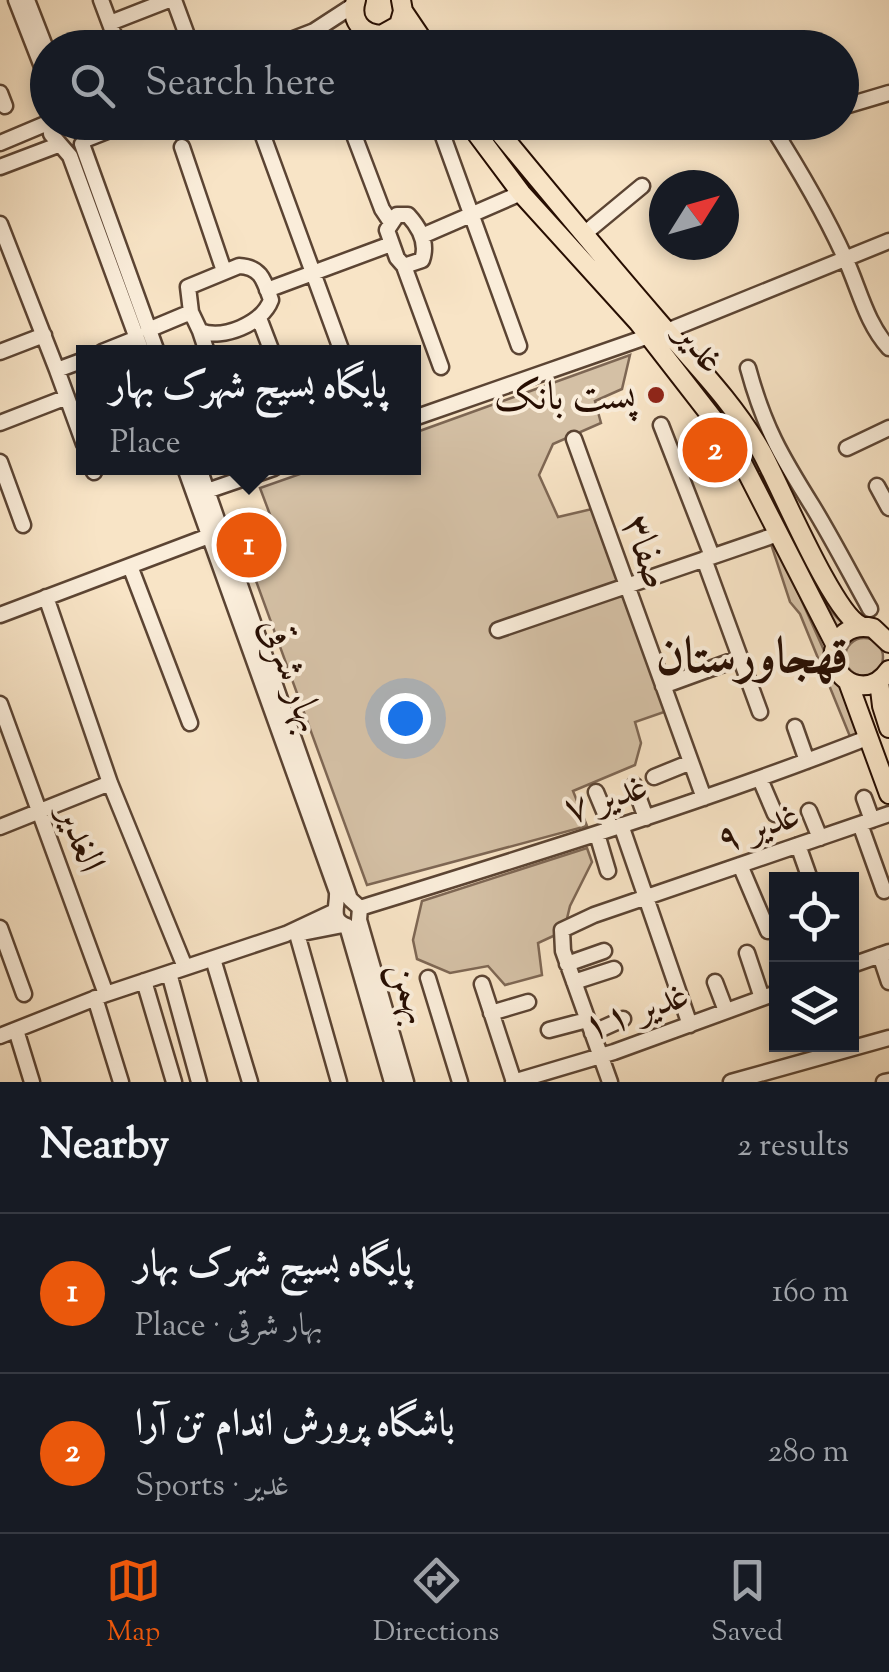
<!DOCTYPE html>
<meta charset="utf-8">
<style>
body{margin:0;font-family:"Sorts Mill Goudy",Amiri,serif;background:#20242c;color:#f1f3f6}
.controls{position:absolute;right:30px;bottom:30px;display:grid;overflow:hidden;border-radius:0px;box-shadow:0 5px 15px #0003}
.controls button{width:90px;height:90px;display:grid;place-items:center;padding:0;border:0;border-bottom:2px solid #363941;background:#171b24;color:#f1f3f6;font:50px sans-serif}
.compass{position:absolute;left:649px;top:170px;width:90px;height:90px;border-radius:50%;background:#171b24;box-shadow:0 5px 15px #0003;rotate:53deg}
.you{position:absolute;left:405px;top:718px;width:35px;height:35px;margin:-25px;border:8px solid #fff;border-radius:50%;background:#1a73e8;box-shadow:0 0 0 15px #1a73e833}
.badge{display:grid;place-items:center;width:65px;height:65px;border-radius:50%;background:#ea580c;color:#fff;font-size:32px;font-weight:700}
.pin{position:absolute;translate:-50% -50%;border:5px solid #fff;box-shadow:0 2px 10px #0006}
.popup{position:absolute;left:76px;top:345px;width:345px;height:130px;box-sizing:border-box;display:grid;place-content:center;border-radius:0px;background:#171b24;filter:drop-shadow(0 2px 8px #0005);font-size:32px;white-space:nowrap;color:#9ea1a6}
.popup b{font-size:38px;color:#f1f3f6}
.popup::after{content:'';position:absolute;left:50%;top:100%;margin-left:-20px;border:20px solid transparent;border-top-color:#171b24}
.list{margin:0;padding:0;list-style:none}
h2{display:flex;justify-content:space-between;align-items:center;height:130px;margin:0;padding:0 40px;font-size:42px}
h2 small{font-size:32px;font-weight:400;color:#9ea1a6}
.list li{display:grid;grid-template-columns:65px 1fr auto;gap:30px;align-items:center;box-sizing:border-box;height:160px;padding:0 40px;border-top:2px solid #363941}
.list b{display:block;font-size:38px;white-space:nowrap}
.list p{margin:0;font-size:32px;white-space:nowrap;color:#9ea1a6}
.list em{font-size:32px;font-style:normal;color:#9ea1a6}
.icon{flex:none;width:55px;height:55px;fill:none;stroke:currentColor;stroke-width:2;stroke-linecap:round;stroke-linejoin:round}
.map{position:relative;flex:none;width:889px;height:1082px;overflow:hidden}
.search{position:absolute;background:#171b24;box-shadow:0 5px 15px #0003;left:30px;right:30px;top:30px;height:110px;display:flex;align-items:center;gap:25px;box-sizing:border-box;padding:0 35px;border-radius:55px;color:#9ea1a6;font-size:38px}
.sheet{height:450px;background:#171b24}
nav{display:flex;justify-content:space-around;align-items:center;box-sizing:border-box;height:140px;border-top:2px solid #363941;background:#171b24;font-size:28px;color:#9ea1a6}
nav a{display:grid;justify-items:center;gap:5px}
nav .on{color:#ea580c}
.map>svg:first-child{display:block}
.green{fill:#d4c0a5;stroke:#7e6754;stroke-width:2.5}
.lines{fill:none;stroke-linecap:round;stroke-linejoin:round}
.minor-casing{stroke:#5b4433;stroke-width:19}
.major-casing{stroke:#270e02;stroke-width:22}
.minor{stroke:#faedda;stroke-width:14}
.major{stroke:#f8e4c6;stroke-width:18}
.poi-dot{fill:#8f2418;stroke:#faedda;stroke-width:4}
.labels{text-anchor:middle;stroke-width:8;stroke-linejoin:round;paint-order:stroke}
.street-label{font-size:40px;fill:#270e02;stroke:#faedda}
.poi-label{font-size:40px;fill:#270e02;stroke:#faedda;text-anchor:end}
.district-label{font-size:50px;font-weight:bold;fill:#270e02;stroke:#faedda}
</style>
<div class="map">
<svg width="889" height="1082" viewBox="0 0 889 1082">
<rect width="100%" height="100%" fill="#f8e4c6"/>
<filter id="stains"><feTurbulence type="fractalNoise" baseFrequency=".002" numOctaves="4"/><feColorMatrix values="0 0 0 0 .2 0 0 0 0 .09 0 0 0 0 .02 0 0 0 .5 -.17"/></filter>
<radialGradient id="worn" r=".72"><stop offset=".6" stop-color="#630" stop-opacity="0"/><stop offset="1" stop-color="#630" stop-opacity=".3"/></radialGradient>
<path class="green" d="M477,123H486L706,383L763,465L829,609L846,627L834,639C798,561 768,482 719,412Z
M630,355L622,389L595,401L601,423L553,444L539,475L558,517L592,509L667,711L635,722L641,743L635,765L573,791L587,826L367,885L248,559L281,544L260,488L317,468H414V433Z
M775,541L861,733L851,739L800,614L790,602L771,544Z
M845 657a19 19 0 1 1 38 0a19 19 0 1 1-38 0Z
M587,848L592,862L570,906L564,931L538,943L542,975L505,985L488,966L450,973L417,959L413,940L422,901Z"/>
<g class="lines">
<defs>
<path id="minor" d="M16,0L48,82
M27,0L48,54
M101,0L119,48
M174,0L188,38
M110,23L169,0
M270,48L314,31L354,5
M335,48L374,35
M0,93L5,106
M842,107L889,93
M52,122L51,134L70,156L142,352
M349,122L382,209L390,221
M769,122C797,166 824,211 845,258C859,288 866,323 889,348
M259,125L342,352
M440,128L519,346
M772,128L790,122
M87,139L130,122
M0,143L50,122
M82,144L157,352
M182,147L224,271
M0,167L58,145
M397,215H408C419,227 428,243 422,260L404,266L397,258L387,230Z
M0,224L57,370
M584,234L642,186
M422,236L521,193
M239,266C261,267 264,280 271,300C262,324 223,340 200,331L191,312L188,287Z
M404,266L441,367
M267,290L391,244
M259,318L272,352
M148,330L191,312
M200,331L207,352
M667,331L889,241
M0,352L44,335
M102,352L137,338
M84,360L57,370L84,444
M748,368C764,427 781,456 813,507C833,540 851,575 870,609
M414,418L649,336
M0,423L67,397
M661,425L712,556
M574,439L704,798
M847,448L889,428
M0,462L23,525
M92,468L94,472
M185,468L337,892C338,907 329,919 347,926
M199,468L350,899L360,908L359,920L406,1082
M877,486L889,508
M207,491L274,468
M704,559L760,712
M130,566L190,723
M46,597L110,783L185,967
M0,615L217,533
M498,630L778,534
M663,686L740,658
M0,704L106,994
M795,727L807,761
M654,777L691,762
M760,779L775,814
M634,785L646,818
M596,792L611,828
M864,798L872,820
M809,811L820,838
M860,824L884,891
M621,825L690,1025
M0,827L110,783
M597,834L608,871
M798,845L810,879
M740,865L768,931
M360,908C531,855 701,803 867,738
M347,926L392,1082
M0,928L24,994
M297,934L339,1082
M297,934L343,925
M747,953L762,998
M880,955L889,982
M213,959L250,1082
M567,964L604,951
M852,965L889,952
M169,973L199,1082
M428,978L460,1082
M144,981L174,1082
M574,982L614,969
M715,982L726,1011
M482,984L514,1082
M95,998L121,1082
M491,1013L528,1002
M16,1030L32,1082
M549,1030L587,1020
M592,1033L623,1019
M0,1036L106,994L286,934L335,911
M513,1082L614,1052L776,993
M610,1082L563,951L562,930L594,915L889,814
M731,1082L889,1038
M884,1082L889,1081"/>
<path id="major" d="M356,0C350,20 361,34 381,35L399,25L403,11L401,0
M403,11L428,48
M468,122L521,193L638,322L732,443L835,644
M491,122C546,189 601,255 657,320C693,362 734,403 761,451C780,485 833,614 861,626
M889,643L873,628C850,623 834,636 833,659C840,688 872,695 889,670
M879,681L882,706L889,728
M848,682L889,794"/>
</defs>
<use href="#minor" class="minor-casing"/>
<use href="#major" class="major-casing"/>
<use href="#minor" class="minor"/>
<use href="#major" class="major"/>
</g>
<circle class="poi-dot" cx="656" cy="395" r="10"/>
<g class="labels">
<g class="street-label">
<text transform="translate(702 346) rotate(52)" y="14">غدیر</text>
<text transform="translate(648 551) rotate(70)" y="14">صفا۳</text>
<text transform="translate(294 674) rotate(70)" y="14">بهار شرقی</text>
<text transform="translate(605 796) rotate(-18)" y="14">غدیر ۷</text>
<text transform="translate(757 825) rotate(-19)" y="14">غدیر ۹</text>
<text transform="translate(83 838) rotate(70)" y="14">الغدیر</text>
<text transform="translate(413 992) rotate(74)" y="14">بهمن</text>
<text transform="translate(635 1009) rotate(-19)" y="14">غدیر ۱۱</text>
</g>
<g class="poi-label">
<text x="636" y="409">پست بانک</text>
</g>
<g class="district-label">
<text x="752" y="672">قهجاورستان</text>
</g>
</g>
<rect width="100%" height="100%" filter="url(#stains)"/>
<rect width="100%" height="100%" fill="url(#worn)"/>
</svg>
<div class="controls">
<button><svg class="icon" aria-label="locate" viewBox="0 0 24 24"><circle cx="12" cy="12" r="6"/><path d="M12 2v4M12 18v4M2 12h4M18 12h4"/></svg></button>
<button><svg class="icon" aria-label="layers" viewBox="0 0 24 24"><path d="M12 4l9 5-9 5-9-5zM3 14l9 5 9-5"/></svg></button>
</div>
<svg class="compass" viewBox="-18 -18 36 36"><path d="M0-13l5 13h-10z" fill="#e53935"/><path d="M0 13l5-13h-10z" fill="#9ea1a6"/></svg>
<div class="you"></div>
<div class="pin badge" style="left:249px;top:545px">1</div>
<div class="popup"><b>پایگاه بسیج شهرک بهار</b>Place</div>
<div class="pin badge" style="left:715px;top:450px">2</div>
<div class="search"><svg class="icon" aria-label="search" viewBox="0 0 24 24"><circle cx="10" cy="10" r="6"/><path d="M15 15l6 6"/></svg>Search here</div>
</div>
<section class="sheet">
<h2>Nearby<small>2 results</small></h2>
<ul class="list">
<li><span class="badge">1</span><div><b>پایگاه بسیج شهرک بهار</b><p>Place · بهار شرقی</p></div><em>160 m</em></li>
<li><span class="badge">2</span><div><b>باشگاه پرورش اندام تن آرا</b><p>Sports · غدیر</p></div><em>280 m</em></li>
</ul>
</section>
<nav>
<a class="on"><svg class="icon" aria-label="map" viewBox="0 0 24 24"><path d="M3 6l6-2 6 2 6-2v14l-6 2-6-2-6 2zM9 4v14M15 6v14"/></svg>Map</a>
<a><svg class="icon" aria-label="directions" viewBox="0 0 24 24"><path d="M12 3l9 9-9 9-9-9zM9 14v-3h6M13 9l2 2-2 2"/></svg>Directions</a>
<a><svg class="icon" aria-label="saved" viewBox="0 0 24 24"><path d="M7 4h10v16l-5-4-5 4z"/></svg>Saved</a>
</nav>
